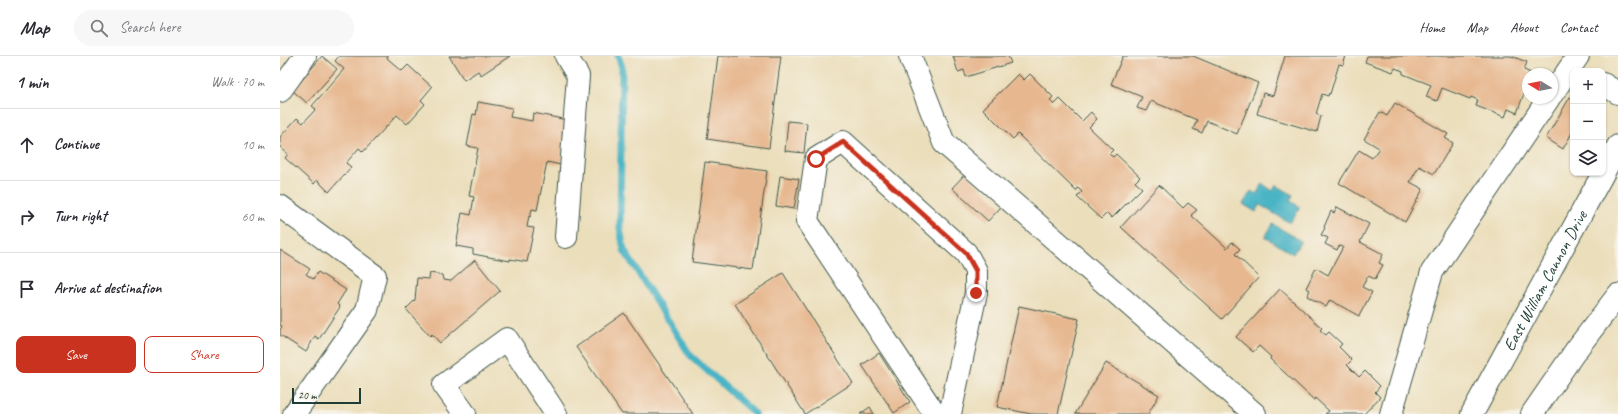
<!DOCTYPE html>
<meta charset="utf-8">
<style>
body{margin:0;font-family:Caveat,sans-serif;background:#f7f7f7;color:#2b2b33}
.controls{position:absolute;right:12px;top:12px;display:grid;overflow:hidden;border-radius:8px;box-shadow:0 1px 3px #0004}
.controls button{width:36px;height:36px;display:grid;place-items:center;padding:0;border:0;border-bottom:1px solid #e1e1e2;background:#fff;color:#2b2b33;font:20px sans-serif}
.compass{position:absolute;left:1242px;top:12px;width:36px;height:36px;border-radius:50%;background:#fff;box-shadow:0 1px 3px #0004;rotate:280deg}
.scale{position:absolute;left:12px;bottom:10px;width:69px;box-sizing:border-box;padding-left:4px;border:2px solid #1f3d34;border-top:0;font-size:11px;line-height:14px;white-space:nowrap;color:#1f3d34;-webkit-text-stroke:3px #f7f3e8;paint-order:stroke}
.stop{position:absolute;width:12px;height:12px;margin:-9px;border:3px solid #c8321e;border-radius:50%;background:#fff}
.stop.end{background:#c8321e;border-color:#fff;box-shadow:0 1px 4px #0008}
.list{margin:0;padding:0;list-style:none}
h2{display:flex;justify-content:space-between;align-items:center;height:52px;margin:0;padding:0 16px;font-size:17px}
h2 small{font-size:13px;font-weight:400;color:#7c7c81}
.list li{display:grid;grid-template-columns:26px 1fr auto;gap:12px;align-items:center;box-sizing:border-box;height:72px;padding:0 16px;border-top:1px solid #e1e1e2}
.list b{display:block;font-size:15px;white-space:nowrap}
.list em{font-size:13px;font-style:normal;color:#7c7c81}
.actions{display:flex;gap:8px;padding:12px 16px}
.actions a{flex:1;padding:9px 0;border:1px solid #c8321e;border-radius:8px;text-align:center;font-size:14px;color:#c8321e}
.actions .main{background:#c8321e;color:#fff}
.icon{flex:none;width:22px;height:22px;fill:none;stroke:currentColor;stroke-width:2;stroke-linecap:round;stroke-linejoin:round}
.map{position:relative;flex:none;width:1338px;height:358px;overflow:hidden}
header{display:flex;align-items:center;gap:24px;box-sizing:border-box;height:56px;padding:0 20px;background:#fff;border-bottom:1px solid #e1e1e2}
header strong{font-size:19px}
nav{display:flex;gap:22px;margin-inline-start:auto;font-size:14px}
.search{width:280px;height:36px;background:#f7f7f7;display:flex;align-items:center;gap:10px;box-sizing:border-box;padding:0 14px;border-radius:22px;color:#7c7c81;font-size:15px}
main{display:flex}
aside{flex:1;background:#fff}
.map>svg:first-child{display:block}
.water{fill:#48b4c5;stroke:#34787c}
.lines{fill:none;stroke-linecap:round;stroke-linejoin:round}
.stream{stroke:#48b4c5;stroke-width:7}
.building{fill:#e7b890}
.minor-casing{stroke:#3e5548;stroke-width:24}
.major-casing{stroke:#3e5548;stroke-width:24}
.minor{stroke:#fff;stroke-width:22}
.major{stroke:#fff;stroke-width:22}
.route{stroke:#c8321e;stroke-width:5}
.labels{text-anchor:middle;stroke-width:4;stroke-linejoin:round;paint-order:stroke}
.street-label{font-size:17px;fill:#1f3d34;stroke:#f7f3e8}
</style>
<header>
<strong>Map</strong>
<div class="search"><svg class="icon" aria-label="search" viewBox="0 0 24 24"><circle cx="10" cy="10" r="6"/><path d="M15 15l6 6"/></svg>Search here</div>
<nav><a>Home</a><a>Map</a><a>About</a><a>Contact</a></nav>
</header>
<main>
<aside>
<h2>1 min<small>Walk · 70 m</small></h2>
<ul class="list">
<li><svg class="icon" aria-label="ahead" viewBox="0 0 24 24"><path d="M12 20V5M6 11l6-6 6 6"/></svg><div><b>Continue</b></div><em>10 m</em></li>
<li><svg class="icon" aria-label="right" viewBox="0 0 24 24"><path d="M7 20v-9h11M14 6l5 5-5 5"/></svg><div><b>Turn right</b></div><em>60 m</em></li>
<li><svg class="icon" aria-label="arrive" viewBox="0 0 24 24"><path d="M6 21V4h12l-3 4 3 4H6"/></svg><div><b>Arrive at destination</b></div></li>
</ul>
<div class="actions"><a class="main">Save</a><a>Share</a></div>
</aside>
<div class="map">
<svg width="1338" height="358" viewBox="0 0 1338 358">
<rect width="100%" height="100%" fill="#f7f3e8"/>
<filter id="ink" filterUnits="userSpaceOnUse"><feTurbulence type="fractalNoise" baseFrequency=".025" numOctaves="2"/><feDisplacementMap in="SourceGraphic" scale="8" xChannelSelector="R" yChannelSelector="G"/><feConvolveMatrix kernelMatrix="1 2 1 2 8 2 1 2 1" color-interpolation-filters="sRGB"/></filter>
<filter id="wash" filterUnits="userSpaceOnUse"><feTurbulence type="fractalNoise" baseFrequency=".012" numOctaves="4" result="noise"/><feDisplacementMap in="SourceGraphic" scale="16" xChannelSelector="R" yChannelSelector="G"/><feGaussianBlur stdDeviation="0.9" result="paint"/><feColorMatrix in="noise" values="0 0 0 0 0 0 0 0 0 0 0 0 0 0 0 0 0 1.4 0 .05"/><feComposite in="paint" operator="in"/></filter>
<g filter="url(#wash)">
<rect width="100%" height="100%" fill="#ebdebb"/>
<path class="water" d="M983,128L993,135L996,129L1013,139L1010,145L1020,151L1010,167L980,149L976,156L963,148L971,135L976,138Z
M993,168L1021,185L1013,198L985,181Z"/>
<g class="lines">
<path class="stream" d="M338,0L342,11L340,172L344,194L410,299L475,358"/>
</g>
<g id="blocks">
<path class="building" d="M42,0L57,13L27,47L13,35Z
M59,0H108L107,2L122,15L128,9L152,31L141,44L145,48L127,68L117,59L83,96L79,92L66,107L71,111L49,136L37,124L34,128L5,102L8,98L0,91V81L17,62L23,67L36,53L32,50L64,13L55,5Z
M169,0H230L201,19L198,15L184,24Z
M438,0H501L489,92L427,83Z
M673,0H728L731,7L686,21L684,14L678,16Z
M843,0H913L978,27L957,78L927,65L922,77L913,73L917,64L871,45L866,55L857,52L862,41L831,28Z
M1005,0H1066L1063,9L1059,8L1050,38L1049,37L1048,40L1042,38L1036,58L1041,60L1037,76L977,58L983,37L993,40Z
M1087,0H1231L1247,6L1244,14L1251,17V18H1248V26L1237,57L1228,53L1225,61L1196,50L1198,44L1191,41L1190,43L1162,32L1157,45L1146,41L1151,29L1123,18V15L1115,12L1113,16L1085,6Z
M738,18L744,24L750,18L773,41L770,44L774,49L780,43L802,65L811,56L817,63L809,71L833,94L829,98L833,101L836,98L860,121L855,126L862,132L832,162L827,157L821,163L797,141L802,136L798,132L796,135L738,78L733,83L703,53Z
M1290,41L1293,43V75L1283,93L1266,82Z
M198,46L232,52L230,61L252,65L253,57L287,64L281,109L267,106L257,154L252,153L250,161L249,160L247,171L254,172L247,206L230,203V205L193,198V193L176,190L182,157L191,159L194,141L189,140L198,92L187,90L193,58L196,59Z
M1115,47L1168,78L1165,82L1173,87L1154,118L1139,110L1130,126L1143,133L1125,166L1059,127L1079,94L1092,102L1099,92L1084,83L1100,56L1107,60Z
M508,65L527,67L524,97L505,95Z
M425,106L487,115L473,214L412,206Z
M686,117L721,151L708,165L672,132Z
M500,120L519,123L514,153L496,150Z
M879,129L903,152L908,147L917,154L911,159L947,192L952,186L960,193L955,198L979,221L942,263L841,171Z
M1057,151L1089,168L1080,186L1103,198L1099,207L1103,209L1095,223L1088,220L1082,231L1092,236L1079,260L1050,244L1046,251L1027,240L1030,234L1026,232L1036,212L1048,219L1063,191L1059,190L1057,194L1045,188L1048,182L1041,179L1045,172L1044,171L1051,155L1054,157Z
M0,194L30,213L26,218L33,223L38,216L66,234L57,248L60,251L39,283L35,280L26,296L0,279V274L2,270L0,269Z
M195,204L220,235L160,287L152,278L150,280L126,253L135,244L137,222L149,223L150,217L162,219L163,224L171,225Z
M503,217L573,327L525,358L455,248Z
M1000,233L1042,272L1040,274L1046,279L1049,276L1062,288L1059,291L1072,304L1067,309L1079,321L1085,315L1100,330L1095,336L1100,341L1084,358H1045L1049,355L1035,342L1034,344L990,303L991,301L979,290L973,296L956,281Z
M739,250L799,263L778,358H751L717,351Z
M344,257L413,358H342L296,291Z
M599,297L630,346L614,357L582,309Z
M826,307L879,339L868,358H795Z
M590,351L594,358H580Z"/>
</g>
</g>
<g filter="url(#ink)">
<use href="#blocks" fill-opacity="0" stroke="#3e5548" stroke-width="1"/>
<g class="lines">
<defs>
<path id="minor" d="M286,0L298,20L286,181
M630,0L664,87L975,358
M1323,28L1338,37
M0,35L25,0
M1272,38L1298,0
M0,150L95,220L87,254L14,358
M185,358L164,329L227,283L276,358
M655,358L527,165L536,103L563,86L686,197L696,215V237L670,358
M1111,358L1152,216L1269,42"/>
<g id="major">
<path id="s1" d="M1192,358L1338,90"/>
<path d="M1252,358L1296,294L1338,239"/>
</g>
</defs>
<use href="#minor" class="minor-casing"/>
<use href="#major" class="major-casing"/>
<use href="#minor" class="minor"/>
<use href="#major" class="major"/>
</g>
</g>
<g class="lines" filter="url(#ink)">
<path class="route" d="M536,103L563,86L686,197L696,215V237"/>
</g>
<g class="labels">
<g class="street-label">
<text dy="6" stroke="none"><textPath href="#s1" startOffset="152">East William Cannon Drive</textPath></text>
</g>
</g>
</svg>
<div class="controls">
<button>+</button>
<button>−</button>
<button><svg class="icon" aria-label="layers" viewBox="0 0 24 24"><path d="M12 4l9 5-9 5-9-5zM3 14l9 5 9-5"/></svg></button>
</div>
<svg class="compass" viewBox="-18 -18 36 36"><path d="M0-13l5 13h-10z" fill="#e53935"/><path d="M0 13l5-13h-10z" fill="#7c7c81"/></svg>
<div class="scale">20 m</div>
<div class="stop" style="left:536px;top:103px"></div>
<div class="stop end" style="left:696px;top:237px"></div>
</div>
</main>
